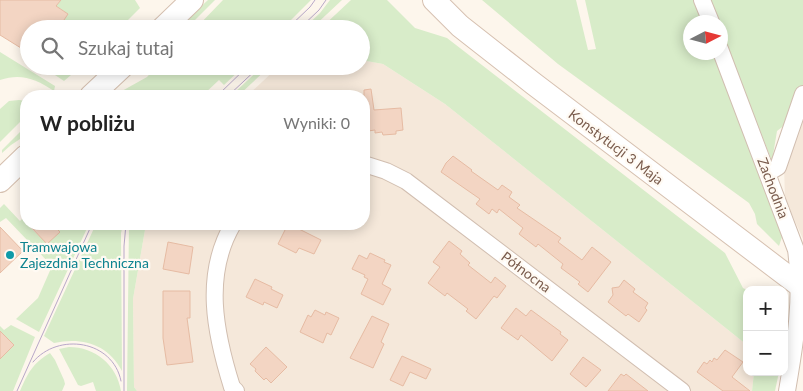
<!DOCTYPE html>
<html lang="pl">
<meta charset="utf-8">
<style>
body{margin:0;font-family:Lato,sans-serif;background:#f2f2f2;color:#222}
.controls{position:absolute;right:15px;bottom:15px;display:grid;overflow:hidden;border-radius:10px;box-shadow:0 2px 12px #0003}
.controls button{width:45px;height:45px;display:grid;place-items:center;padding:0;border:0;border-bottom:1px solid #e0e0e0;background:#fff;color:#222;font:25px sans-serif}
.compass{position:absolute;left:683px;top:15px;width:45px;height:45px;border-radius:50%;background:#fff;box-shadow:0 2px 12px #0003;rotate:84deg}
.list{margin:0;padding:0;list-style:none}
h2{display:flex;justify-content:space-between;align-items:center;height:65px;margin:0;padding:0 20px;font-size:21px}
h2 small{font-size:16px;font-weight:400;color:#767676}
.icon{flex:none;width:28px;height:28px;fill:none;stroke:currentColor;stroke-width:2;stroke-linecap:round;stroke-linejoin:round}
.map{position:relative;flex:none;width:803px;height:391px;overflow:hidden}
.search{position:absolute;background:#fff;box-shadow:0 2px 12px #0003;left:20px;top:20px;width:350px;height:55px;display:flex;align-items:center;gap:12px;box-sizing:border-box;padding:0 18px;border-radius:28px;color:#767676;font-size:19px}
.panel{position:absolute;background:#fff;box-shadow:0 2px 12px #0003;left:20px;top:90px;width:350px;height:140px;border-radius:20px}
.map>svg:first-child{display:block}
.residential{fill:#f5e8da}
.green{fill:#d8ecc9}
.building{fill:#f3d5c3;stroke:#e6bba3}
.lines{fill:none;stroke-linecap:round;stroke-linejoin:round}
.street-casing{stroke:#d1beb0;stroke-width:18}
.secondary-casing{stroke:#d6c0b0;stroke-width:24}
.street{stroke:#fff;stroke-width:16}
.secondary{stroke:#fff;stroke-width:22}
.tram{stroke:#b9a8c9;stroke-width:1}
.culture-dot{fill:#0f9aa8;stroke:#fffaf3;stroke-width:2}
.labels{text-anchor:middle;stroke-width:4.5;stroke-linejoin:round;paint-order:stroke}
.street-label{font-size:14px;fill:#7a5c4d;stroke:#fffaf3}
.culture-label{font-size:14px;fill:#0d838f;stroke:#fffaf3;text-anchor:start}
</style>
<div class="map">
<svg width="803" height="391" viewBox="0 0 803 391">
<rect width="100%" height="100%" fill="#fdf6ec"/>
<path class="residential" d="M361,60L383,64L445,104L747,345V372H754L752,391H137L134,387L133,299L145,230L149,224H364V96H247L279,66H361Z
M803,111V239L785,199L784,165Z"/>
<path class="green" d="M61,0H135L140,8L119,29H58L68,14L56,6Z
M208,0H215L186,29H183L192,15Z
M223,0H311L282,29H195Z
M330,0H342L311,29H303L320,13Z
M351,0H387L415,28L447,38L725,253L743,288L747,290V345L445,104L383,64L361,60V29H320Z
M482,0H576L588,50L596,49L585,0H694L702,22H690V52L714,53L782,237L779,246L757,224L755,214L749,203L558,64Z
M708,0H803V111L777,131L772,161L721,33L720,22H717Z
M0,52L55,86L54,91C36,79 21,73 0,80Z
M45,66H72L71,75L64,81L43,67Z
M157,66H244L224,85L219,80L202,96H113L147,77Z
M263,66H270L238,96H235L233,94Z
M19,100L26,101V116L0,142V109L9,101Z
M26,126V135L11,145L2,153V150Z
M4,204L20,221L22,219L47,244L60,232L55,227L59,224L62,225L89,224L39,332L16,319L38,298L52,266L6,218L0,222V208Z
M96,224H123L121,233L122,371C108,344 82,337 54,343L44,336Z
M129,224H149L145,230L133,299L134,387L137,391H127Z
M11,325L35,337L13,391H0V359L14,345L0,331V326L4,330Z
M69,347C95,347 117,365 121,391H96L93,382L81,386L78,385L59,349Z
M50,353L55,360L64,380L65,384L62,391H20C28,373 32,364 50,353Z
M754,372H779L775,391H752Z"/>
<path class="building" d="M0,0H61L56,6L68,14L58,29H29V53L0,35Z
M371,89L374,110L401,108L403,130L396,131V134L383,135L382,132L375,133V130L368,131V128H364V90Z
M453,156L472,170L471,171L498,190L502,185L512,192L509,197L520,205L517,208L561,238L558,242L582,260L592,247L611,262L588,292L578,284L580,282L561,268L563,264L538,244L536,247L519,234L523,228L499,209L497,213L492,209L489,214L476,204L480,199L441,172L446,163Z
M28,224H63L57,229L60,232L47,244Z
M287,226L292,229L293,226L321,240L314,254L299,248L296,253L278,244Z
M0,227L23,251L0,273Z
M449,241L462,251L460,254L470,263L468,265L491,283L495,277L506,286L497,298L494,296L476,319L466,311L468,309L447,293L445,296L428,283L440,267L433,262Z
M168,242L193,247L189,274L163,269Z
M370,253L385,260L384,262L391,265L382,284L391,289L383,305L361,294L368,279L364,277L365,275L352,269L359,255L367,259Z
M255,279L272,287L271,289L283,295L277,308L264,302L263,305L246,297Z
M624,280L635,289L633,292L648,303L645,308L647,310L639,322L628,314L626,316L608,302L613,295L612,288L619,287Z
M163,291H190V318H187L193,362L167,365L163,338Z
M516,308L526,316L531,310L561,332L560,334L568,340L552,361L521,335L518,340L501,328Z
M315,310L325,315L326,312L339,318L331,335L327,333L323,343L300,332L308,315L311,317Z
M372,316L389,324L381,342L384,344L373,368L350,358Z
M0,331L14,345L0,359Z
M266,347L287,367L271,383L266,378L264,380L255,371L256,369L250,364Z
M725,350L743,362L732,377L750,391H723L697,372L704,362L707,364L710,360L712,362L714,358L717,360Z
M402,356L431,369L426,379L410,372L403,386L390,380Z
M583,357L601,370L586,387L570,374Z
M621,374L624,376L626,374L648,391H608Z"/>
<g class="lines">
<defs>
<path id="street" d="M702,0L711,22
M720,49L796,250C803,296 795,345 787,391
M364,164L386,171L406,181L682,391
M768,173L778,167L803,94
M233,224C203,275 215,333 232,387L236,391"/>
<path id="secondary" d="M434,0L460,26L534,84L803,288
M162,29L192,0
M91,96L123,66
M0,181L26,156"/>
</defs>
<use href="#street" class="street-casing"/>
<use href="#secondary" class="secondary-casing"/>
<use href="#street" class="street"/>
<use href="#secondary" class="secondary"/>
<path class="tram" d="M287,29L310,7L315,0
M299,29L319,10L326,0
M217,96L248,66
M228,96L260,66
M33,362C58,332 113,340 121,381
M17,391L92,224
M124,391V246L126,224"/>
</g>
<circle class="culture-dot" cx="10" cy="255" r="5"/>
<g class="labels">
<g class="street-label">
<text transform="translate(616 147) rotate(37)" y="5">Konstytucji 3 Maja</text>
<text transform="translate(773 188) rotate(69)" y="5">Zachodnia</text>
<text transform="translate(526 272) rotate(37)" y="5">Północna</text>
</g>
<g class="culture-label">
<text x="20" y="252">Tramwajowa<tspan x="20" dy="16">Zajezdnia Techniczna</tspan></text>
</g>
</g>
</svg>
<div class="controls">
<button>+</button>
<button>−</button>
</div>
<svg class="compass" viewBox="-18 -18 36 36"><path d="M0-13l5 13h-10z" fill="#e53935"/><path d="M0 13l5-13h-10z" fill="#767676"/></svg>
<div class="search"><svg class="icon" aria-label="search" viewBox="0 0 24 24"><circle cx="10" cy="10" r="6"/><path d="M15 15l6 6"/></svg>Szukaj tutaj</div>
<section class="panel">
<h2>W pobliżu<small>Wyniki: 0</small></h2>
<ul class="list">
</ul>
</section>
</div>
